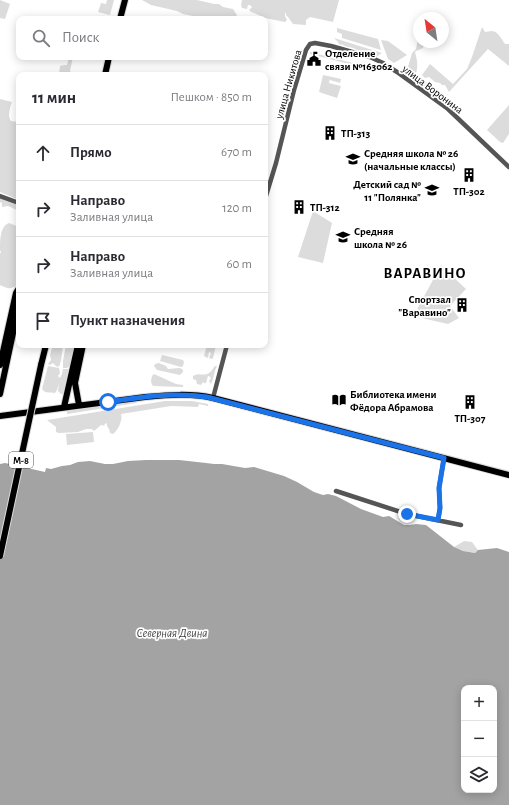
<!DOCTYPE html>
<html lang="ru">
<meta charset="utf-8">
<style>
body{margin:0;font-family:"Alegreya Sans",sans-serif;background:#f7f7f7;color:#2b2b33}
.controls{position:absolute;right:12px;bottom:12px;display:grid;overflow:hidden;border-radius:8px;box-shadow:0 2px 10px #0003}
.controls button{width:36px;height:36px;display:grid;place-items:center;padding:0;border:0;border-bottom:1px solid #e1e1e2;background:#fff;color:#2b2b33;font:20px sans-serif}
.compass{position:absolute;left:413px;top:12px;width:36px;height:36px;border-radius:50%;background:#fff;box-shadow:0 2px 10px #0003;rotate:330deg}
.stop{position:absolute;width:12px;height:12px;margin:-9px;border:3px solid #1a73e8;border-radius:50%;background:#fff}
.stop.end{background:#1a73e8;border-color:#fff;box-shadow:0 1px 4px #0008}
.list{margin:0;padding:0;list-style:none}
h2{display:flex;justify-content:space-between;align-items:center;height:52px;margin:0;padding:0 16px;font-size:17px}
h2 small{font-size:13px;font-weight:400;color:#7c7c81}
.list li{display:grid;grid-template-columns:26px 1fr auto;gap:12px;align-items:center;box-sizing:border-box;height:56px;padding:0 16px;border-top:1px solid #e1e1e2}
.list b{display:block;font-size:15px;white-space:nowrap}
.list p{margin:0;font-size:13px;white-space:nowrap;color:#7c7c81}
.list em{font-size:13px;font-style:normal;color:#7c7c81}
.icon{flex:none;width:22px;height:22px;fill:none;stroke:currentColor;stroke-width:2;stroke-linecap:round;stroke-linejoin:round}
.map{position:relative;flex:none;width:509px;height:805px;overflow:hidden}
.search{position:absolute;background:#fff;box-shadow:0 2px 10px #0003;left:16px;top:16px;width:252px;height:44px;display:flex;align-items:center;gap:10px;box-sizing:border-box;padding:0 14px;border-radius:8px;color:#7c7c81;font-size:15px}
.panel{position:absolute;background:#fff;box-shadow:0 2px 10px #0003;left:16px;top:72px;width:252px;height:276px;border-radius:8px}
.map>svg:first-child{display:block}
.green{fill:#dcdcdc}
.water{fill:#a3a3a3;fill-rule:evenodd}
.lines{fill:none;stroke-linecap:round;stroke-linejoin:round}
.major-casing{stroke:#dbdbdb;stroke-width:8}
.minor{stroke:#555;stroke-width:4.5}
.major{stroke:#000;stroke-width:6}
.major-bridge-casing{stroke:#dbdbdb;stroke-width:8;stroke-linecap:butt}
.major-bridge{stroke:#000;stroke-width:6}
.route{stroke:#1a73e8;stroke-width:5}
.labels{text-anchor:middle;stroke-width:3.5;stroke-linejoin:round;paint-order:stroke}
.shield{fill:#fff;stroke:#4c4c4c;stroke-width:1}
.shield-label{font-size:10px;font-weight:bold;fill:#000}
.poi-label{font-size:11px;font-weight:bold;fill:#000;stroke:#fff;text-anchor:start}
.street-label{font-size:11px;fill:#000;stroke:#fff}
.water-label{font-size:12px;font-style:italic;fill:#444;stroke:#fff}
.district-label{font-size:15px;font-weight:bold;letter-spacing:1px;fill:#000;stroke:#fff}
</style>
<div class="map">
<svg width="509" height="805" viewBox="0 0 509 805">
<rect width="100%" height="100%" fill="#fff"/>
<path class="green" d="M0,0L10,4L5,19L0,18Z
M107,0H114L110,15L98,12L101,3L106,4Z
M142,0H197L214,4H219L223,7L233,9L237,15L235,19L198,18L193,16L183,14L177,11L151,5Z
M242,0H339L333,22L310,17L306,20V25L293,24L288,17L286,15V13H285V16L287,20L285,22L265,18L254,13L251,12L249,10L252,7L250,5H248L247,9L242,8L241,5Z
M482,27L485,32C487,32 489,31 492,31C498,31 502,40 505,44H509V66L488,49L449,92L445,85H442L440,83L435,82L429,77L425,78L422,75L430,64L453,84L467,69L472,57Z
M337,28L378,39L381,50L342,38V34L337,32Z
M419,33V42H425L423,48L416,51L415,52C417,59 419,68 415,75L411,76L407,74L406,71L408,70H410L408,67L412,53L416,49Z
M334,38L382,53L376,57L373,53H368L363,51H359L353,48L345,46L341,44V45L339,44L338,42Z
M381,40L388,41L407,55L394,63L388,59Z
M310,52L372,68V70L310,54Z
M69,57H76H73L70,71L72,75H59V74L60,66L64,65H67Z
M323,75L341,79L340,83L330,80V78L329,83L341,86L337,98L319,92Z
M418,76L429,84L432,88L442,93L446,97L444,98C440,96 436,95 432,92C426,88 422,84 415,81L414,79Z
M0,99L12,102C10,108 7,116 11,121L17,122L19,121V200L0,192Z
M509,105V134L503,143L500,142L487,130Z
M0,198C7,198 13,203 19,206V212C16,209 12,208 8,206L2,207V203L0,202Z
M313,211L332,223L323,263L298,257Z
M9,223L19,227V283C12,290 8,289 0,285V254L1,252L0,250C0,241 0,226 9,223Z
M441,265L449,273L466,289L450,306L459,318L448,324L426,319L414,315Z
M53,345H63L61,361L60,363V365L58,367L56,366L53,363L50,365L48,364L51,360L50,355Z
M66,345H75L70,366L67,368H63V361Z
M207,345H216L213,358L212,359L209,358L211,353L209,352L208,358L204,356Z
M162,355L183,360L184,362L183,366L181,367L160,361Z
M159,363L166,366L168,369L180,368L183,370V372L180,375L157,370L154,366L155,364Z
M48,366L59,368L60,373L58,376L60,378L62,374L63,369H69L63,394H61L58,391L59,384L57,390L55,393C50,392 45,394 42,389Z
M215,366H217C214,371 214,379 211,384L209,381L211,378L209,376H208L206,383H204L203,382L201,385L197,384L196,380L193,379V376C199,372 202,376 207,374C212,372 212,369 215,366Z
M154,374L176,384L183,385V387L154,386L152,385L151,381L152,376Z
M138,401L136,403L67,414V411Z
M165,401H192L208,404V406L199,404L198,407L171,406L121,414C123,420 118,431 113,434L110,433L109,429L107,426V424L106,423L104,425L105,426L101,425L94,431L92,429H86L78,432L59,433L56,432V427L47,420Z
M93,432L94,442L67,445L66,434Z
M464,541L472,542L478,550L475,553L463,551L454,547Z"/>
<path class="water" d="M146,460H179L206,463L214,464H222L245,468L254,467L284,476L297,482L314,492L323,495L328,494L336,496L361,509L383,517L389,516L404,525H410L416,524L426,525L454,547L463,551L475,553L478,550L497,548L509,552V805H0V464L5,463L45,472L46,468L51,469L62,466L70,465L78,462L90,461L105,464H113L128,461ZM464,688H494V790H464Z"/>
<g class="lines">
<defs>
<path id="major" d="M120,19L125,0
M105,75L109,57
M0,365L16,293L19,288
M41,365L46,345
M0,394L19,305
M79,405L75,383L83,345
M64,407L78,345
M0,416L145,397C168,395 191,393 213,398L509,475"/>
</defs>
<use href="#major" class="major-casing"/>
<path class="minor" d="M0,196L19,203
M265,199L276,163L294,90L306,50L310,44L315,43L331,46L370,57L383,63L397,72L448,109L509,167
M213,398L227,345
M336,491L407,514L461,525
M438,520L440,508L439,488L444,458"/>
<use href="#major" class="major"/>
<defs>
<path id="major-bridge" d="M0,556L41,365"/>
</defs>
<use href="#major-bridge" class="major-bridge-casing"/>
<use href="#major-bridge" class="major-bridge"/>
</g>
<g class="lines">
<path class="route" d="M108,402C141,397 174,392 207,397L444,458L439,488L440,508L438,520L407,514"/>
</g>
<defs>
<symbol id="civic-bare" viewBox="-9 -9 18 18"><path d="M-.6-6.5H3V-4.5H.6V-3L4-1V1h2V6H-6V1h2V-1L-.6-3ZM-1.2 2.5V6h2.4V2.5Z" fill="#000" stroke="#fff" stroke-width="2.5" paint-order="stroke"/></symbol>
<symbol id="building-bare" viewBox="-9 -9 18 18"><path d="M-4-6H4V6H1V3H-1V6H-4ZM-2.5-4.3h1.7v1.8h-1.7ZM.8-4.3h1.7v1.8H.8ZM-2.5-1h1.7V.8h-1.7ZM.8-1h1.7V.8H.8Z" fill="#000" stroke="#fff" stroke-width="2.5" paint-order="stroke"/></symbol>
<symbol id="school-bare" viewBox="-9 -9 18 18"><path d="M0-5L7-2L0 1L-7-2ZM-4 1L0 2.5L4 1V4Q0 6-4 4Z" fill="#000" stroke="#fff" stroke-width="2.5" paint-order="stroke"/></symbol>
<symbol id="library-bare" viewBox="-9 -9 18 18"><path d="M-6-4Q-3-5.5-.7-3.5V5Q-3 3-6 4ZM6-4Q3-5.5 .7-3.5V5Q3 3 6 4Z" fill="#000" stroke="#fff" stroke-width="2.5" paint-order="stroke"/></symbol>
</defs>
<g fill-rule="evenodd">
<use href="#civic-bare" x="304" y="49" width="20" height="20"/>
<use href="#building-bare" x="320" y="123" width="20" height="20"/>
<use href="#school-bare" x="343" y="149" width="20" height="20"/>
<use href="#building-bare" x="459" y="165" width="20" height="20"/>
<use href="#school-bare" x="422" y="180" width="20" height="20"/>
<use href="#building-bare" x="289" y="197" width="20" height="20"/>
<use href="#school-bare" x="333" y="227" width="20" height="20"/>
<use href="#building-bare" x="452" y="295" width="20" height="20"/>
<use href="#library-bare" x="329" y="390" width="20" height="20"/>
<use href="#building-bare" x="460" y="392" width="20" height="20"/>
</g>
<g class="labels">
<rect class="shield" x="9" y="452" width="24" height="16" rx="3"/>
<g class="shield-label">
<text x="21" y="464">М-8</text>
</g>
<g class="poi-label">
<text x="325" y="57">Отделение<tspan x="325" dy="13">связи №163062</tspan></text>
<text x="341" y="137">ТП-313</text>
<text x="364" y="157">Средняя школа № 26<tspan x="364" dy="13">(начальные классы)</tspan></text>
<text x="421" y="188" text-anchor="end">Детский сад №<tspan x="421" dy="13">11 "Полянка"</tspan></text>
<text x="469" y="195" text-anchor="middle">ТП-302</text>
<text x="310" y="211">ТП-312</text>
<text x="354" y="235">Средняя<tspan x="354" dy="13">школа № 26</tspan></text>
<text x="451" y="303" text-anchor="end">Спортзал<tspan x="451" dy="13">"Варавино"</tspan></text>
<text x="350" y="398">Библиотека имени<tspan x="350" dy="13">Фёдора Абрамова</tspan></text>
<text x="470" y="422" text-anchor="middle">ТП-307</text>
</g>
<g class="street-label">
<text transform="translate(288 84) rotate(-74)" y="4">улица Никитова</text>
<text transform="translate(433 89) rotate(37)" y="4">улица Воронина</text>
</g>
<g class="water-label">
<text x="172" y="637">Северная Двина</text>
</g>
<g class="district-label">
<text x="425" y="278">ВАРАВИНО</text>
</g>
</g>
</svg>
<div class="controls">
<button>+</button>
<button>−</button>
<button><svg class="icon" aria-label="layers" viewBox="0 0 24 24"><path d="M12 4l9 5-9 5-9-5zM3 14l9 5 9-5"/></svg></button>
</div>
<svg class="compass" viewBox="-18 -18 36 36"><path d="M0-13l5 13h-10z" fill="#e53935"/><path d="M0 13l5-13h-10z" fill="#7c7c81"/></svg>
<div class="stop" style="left:108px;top:402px"></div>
<div class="stop end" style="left:407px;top:514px"></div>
<div class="search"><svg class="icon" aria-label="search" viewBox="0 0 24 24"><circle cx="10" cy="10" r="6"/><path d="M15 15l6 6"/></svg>Поиск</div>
<section class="panel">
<h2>11 мин<small>Пешком · 850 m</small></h2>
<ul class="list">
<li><svg class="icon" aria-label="ahead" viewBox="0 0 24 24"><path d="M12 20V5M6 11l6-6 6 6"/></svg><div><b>Прямо</b></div><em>670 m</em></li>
<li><svg class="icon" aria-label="right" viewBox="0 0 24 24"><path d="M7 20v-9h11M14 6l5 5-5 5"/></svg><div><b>Направо</b><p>Заливная улица</p></div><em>120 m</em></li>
<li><svg class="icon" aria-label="right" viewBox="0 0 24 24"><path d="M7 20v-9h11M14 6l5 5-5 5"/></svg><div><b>Направо</b><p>Заливная улица</p></div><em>60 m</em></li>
<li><svg class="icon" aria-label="arrive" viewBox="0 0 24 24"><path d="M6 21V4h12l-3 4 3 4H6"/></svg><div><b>Пункт назначения</b></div></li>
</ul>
</section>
</div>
